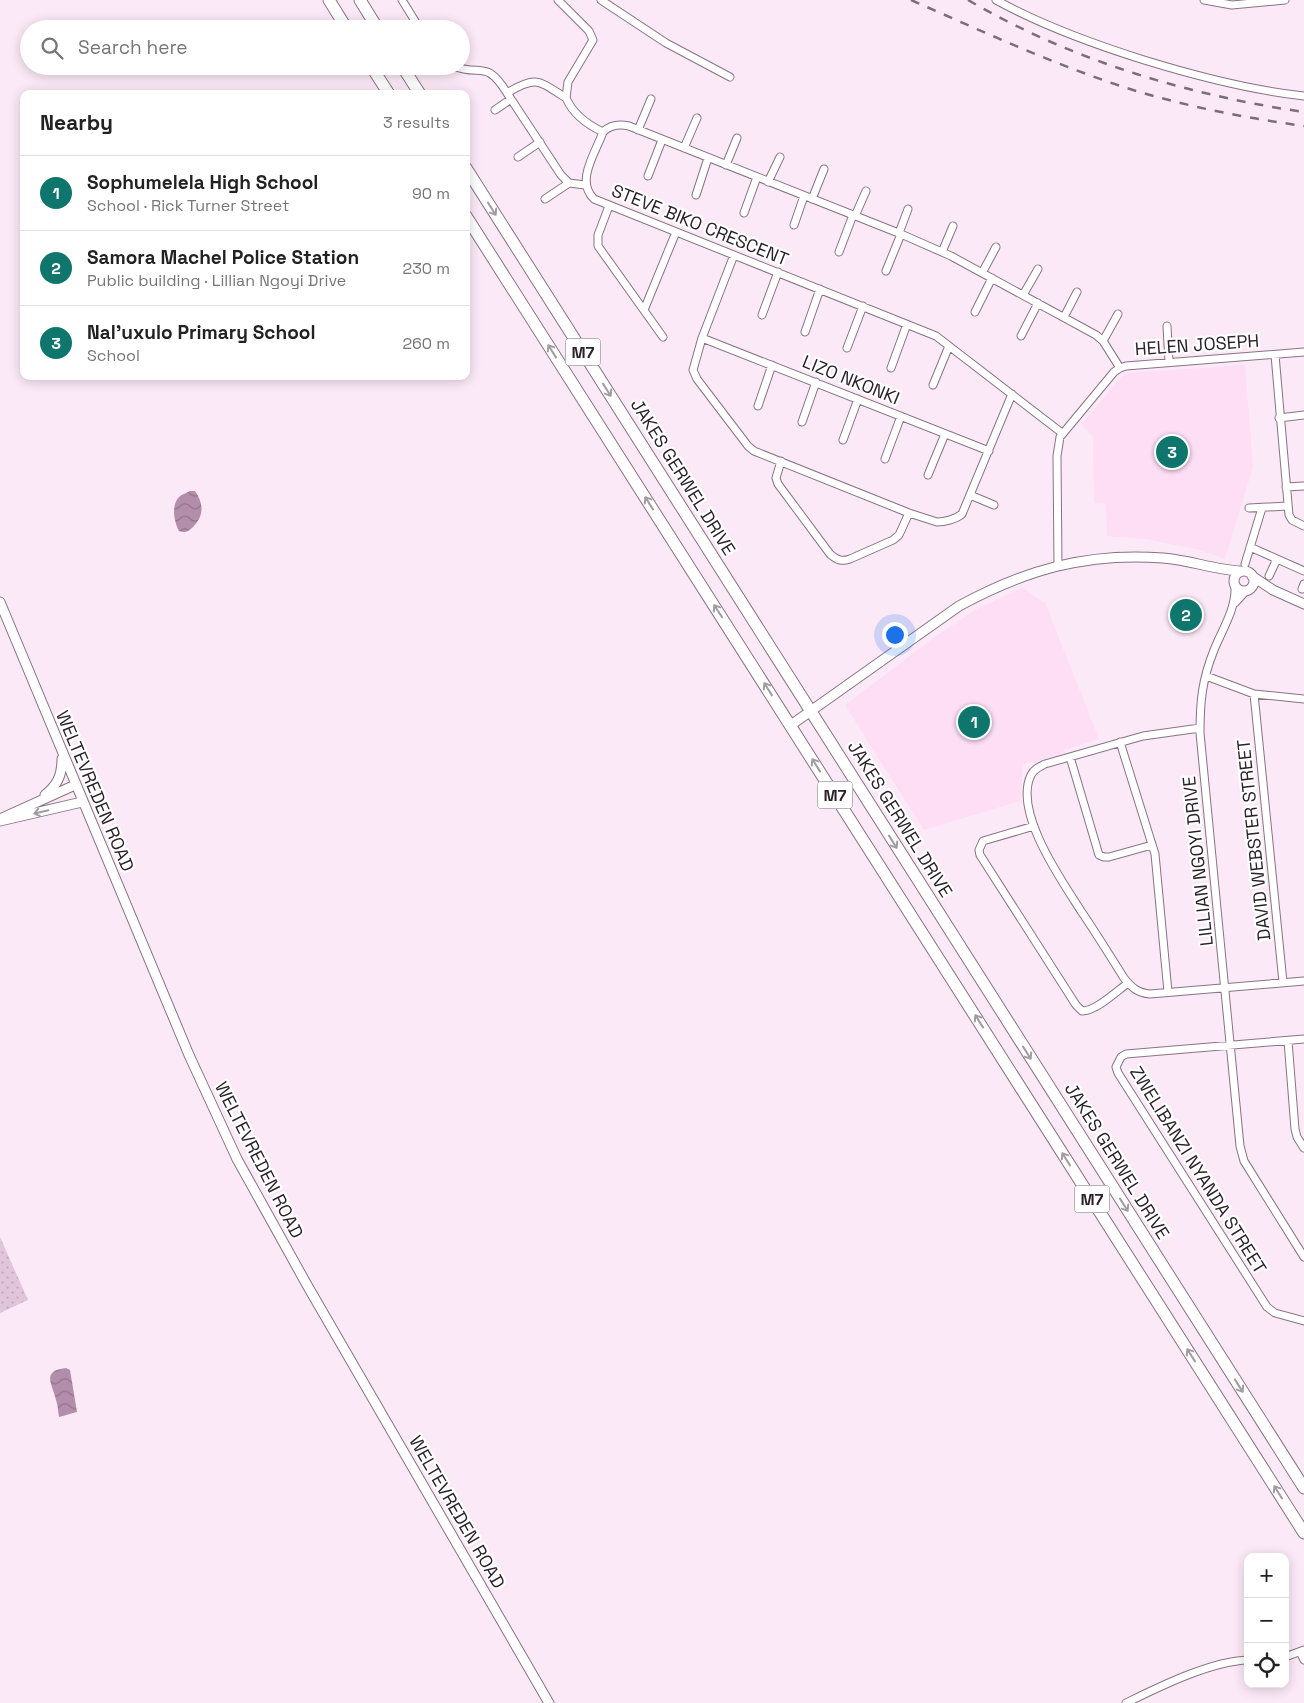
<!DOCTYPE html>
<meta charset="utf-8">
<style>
body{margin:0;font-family:"Space Grotesk",sans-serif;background:#f6f6f6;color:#222}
.controls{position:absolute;right:15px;bottom:15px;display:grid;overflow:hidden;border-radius:10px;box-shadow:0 2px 12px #0003}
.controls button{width:45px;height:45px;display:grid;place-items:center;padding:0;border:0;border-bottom:1px solid #e0e0e0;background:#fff;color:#222;font:25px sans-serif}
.you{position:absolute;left:894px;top:634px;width:18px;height:18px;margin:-12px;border:4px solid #fff;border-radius:50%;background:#1a73e8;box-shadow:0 0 0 8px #1a73e833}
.badge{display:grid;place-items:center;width:32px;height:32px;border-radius:50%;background:#0f766e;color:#fff;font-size:16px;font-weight:700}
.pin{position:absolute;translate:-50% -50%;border:2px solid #fff;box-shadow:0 1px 5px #0006}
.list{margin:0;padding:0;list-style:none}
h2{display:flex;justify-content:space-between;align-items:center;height:65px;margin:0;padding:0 20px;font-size:21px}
h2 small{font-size:16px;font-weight:400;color:#767676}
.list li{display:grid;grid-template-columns:32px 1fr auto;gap:15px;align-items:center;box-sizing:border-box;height:75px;padding:0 20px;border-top:1px solid #e0e0e0}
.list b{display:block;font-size:19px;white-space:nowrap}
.list p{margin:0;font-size:16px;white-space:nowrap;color:#767676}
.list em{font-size:16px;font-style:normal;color:#767676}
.icon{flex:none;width:28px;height:28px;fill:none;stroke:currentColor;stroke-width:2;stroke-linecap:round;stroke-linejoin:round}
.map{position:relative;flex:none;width:1304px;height:1703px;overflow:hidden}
.search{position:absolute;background:#fff;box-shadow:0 2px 12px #0003;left:20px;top:20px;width:450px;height:55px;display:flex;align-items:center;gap:12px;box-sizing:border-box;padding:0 18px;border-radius:28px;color:#767676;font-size:19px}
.panel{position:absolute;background:#fff;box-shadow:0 2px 12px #0003;left:20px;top:90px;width:450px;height:290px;border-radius:10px}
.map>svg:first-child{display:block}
.built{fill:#fddef5}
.grass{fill:url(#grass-dots)}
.water{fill:url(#water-waves)}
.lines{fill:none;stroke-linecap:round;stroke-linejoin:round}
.minor-casing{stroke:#887383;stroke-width:9}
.tertiary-casing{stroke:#887383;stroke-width:11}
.trunk-casing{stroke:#887383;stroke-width:13}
.minor{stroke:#fff;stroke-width:7}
.tertiary{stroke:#fff;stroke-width:9}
.trunk{stroke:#fff;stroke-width:11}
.rail{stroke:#7b6e78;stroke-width:2.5;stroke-dasharray:9 9;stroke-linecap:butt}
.oneway{stroke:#a09c9f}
.labels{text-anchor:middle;stroke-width:4.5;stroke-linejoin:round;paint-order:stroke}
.shield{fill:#fff;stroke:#6b6469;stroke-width:1}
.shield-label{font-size:16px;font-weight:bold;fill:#2b2229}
.street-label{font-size:18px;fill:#2b2229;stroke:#fff}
</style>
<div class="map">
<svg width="1304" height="1703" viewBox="0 0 1304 1703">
<defs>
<pattern id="grass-dots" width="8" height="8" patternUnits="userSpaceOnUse" patternTransform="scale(1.25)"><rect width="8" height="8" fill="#e1c5da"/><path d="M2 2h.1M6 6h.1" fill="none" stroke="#c1a9bb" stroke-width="1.8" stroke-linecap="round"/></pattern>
<pattern id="water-waves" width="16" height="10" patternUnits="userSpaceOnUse" patternTransform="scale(1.25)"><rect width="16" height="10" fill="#b38eaa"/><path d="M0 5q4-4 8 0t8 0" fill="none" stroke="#92748a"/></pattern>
</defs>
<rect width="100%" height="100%" fill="#fce9f7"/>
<path class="built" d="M1245,365L1253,467L1225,559L1200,550L1145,539L1107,536L1106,504L1094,503L1093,436L1081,425L1122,376L1129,373Z
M1022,588L1045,603L1099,739L1064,750L1065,753L1040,760L1034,763L1031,761L1023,765L1020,801L924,830L845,705L936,636L977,609Z"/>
<path class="grass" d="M0,1237L28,1300L0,1313Z"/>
<path class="water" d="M190,491H195C204,504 204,516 193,527C188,532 185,533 179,531C174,522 171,505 179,497C182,494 187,493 190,491Z
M66,1368L70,1370L77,1412L59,1417C58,1411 58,1406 56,1400C52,1383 41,1371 66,1368Z"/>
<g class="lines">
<defs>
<path id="minor" d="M402,0L420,29
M558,0L589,31L593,40L568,82L566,98C573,114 588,125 603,132
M601,0L666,43L730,77
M996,0C1043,26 1093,44 1144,60C1196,76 1249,90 1304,96
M1204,0L1232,5L1285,0
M453,66C482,77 486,59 507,93
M566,98C539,81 537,75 507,93L561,175L569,183L585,185
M495,110L511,99
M638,130L651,99
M684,148L697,118
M518,157L540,142
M726,165L737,138
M648,176L662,140
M768,182L780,157
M696,195L708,158
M545,199L569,183
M812,199L824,169
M609,206L598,235V246L663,337
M744,213L757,177
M855,216L866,191
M794,225L804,196
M899,233L908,209
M839,252L853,215
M942,252L953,226
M734,255L702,338L693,370L697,379L748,446L754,451L909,513L937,522C945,522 956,519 962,514L1012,394
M886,271L901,234
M982,273L996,247
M1023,295L1038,269
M644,310L676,232
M975,312L992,278
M762,315L778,272
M1064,317L1077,292
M1167,326L1169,362
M805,332L820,289
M1021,336L1038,303
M702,338L989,451
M1103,341L1118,314
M847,348L863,306
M1275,355L1289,515L1292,520L1304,526
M891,368L907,324
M933,385L949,346
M758,406L772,365
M1279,418L1304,415
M802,422L816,382
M1062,433L936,336L594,199C575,181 596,152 603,132C611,124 620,124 629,126L901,234L951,256L1096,335L1103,341L1120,368
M843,440L858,399
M885,459L901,416
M781,461L776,478L778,484L830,554C837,560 841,562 850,559L893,540L899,535L909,513
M928,475L945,434
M1286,487L1304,486
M970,495L994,505
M1249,508L1287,506
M1250,547L1304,571
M1245,564L1262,508
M1058,566L1057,456L1060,437L1114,372L1120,368L1126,366L1304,352
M1269,576L1277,559
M1235,587C1236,609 1222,630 1214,650C1202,680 1200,701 1200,733L1240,1146L1244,1161L1304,1257
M1302,589L1304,584
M1235,603L1246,591
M1206,676L1254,694L1304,699
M1254,694L1283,982
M1200,728L1143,736L1045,764C1039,767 1034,769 1031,775C1013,812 1062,881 1081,911C1096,933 1110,956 1124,978C1132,988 1138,993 1150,994L1304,981
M1120,742L1155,854L1168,992
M1070,757L1099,855L1104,857H1109L1152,845
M1034,826L983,841L979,850L980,855L1076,1005L1082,1011C1096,1011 1117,991 1128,983
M1304,1039L1126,1054L1121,1057L1116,1067L1118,1073L1267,1307L1275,1313L1304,1321
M1288,1041L1295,1129L1297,1137L1304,1148
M1300,1652L1304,1660
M1285,1657L1304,1650
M1126,1703C1159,1687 1211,1661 1248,1660"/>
<path id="tertiary" d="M1234 581a10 10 0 1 1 20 0a10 10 0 1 1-20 0Z
M1252,576L1273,590L1304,604
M0,602L189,1055L237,1159L307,1285L549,1703
M791,725L959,606C1025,570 1087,552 1163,558C1190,560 1215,570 1241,571
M45,795C57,785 62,776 62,759
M0,819L75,785
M0,821L82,802"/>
<path id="trunk" d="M329,0L347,29
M360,0L378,29
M371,66L389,94
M402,66L420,94
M466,168L1304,1488
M466,216L1304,1533"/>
</defs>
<use href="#minor" class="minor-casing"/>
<use href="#tertiary" class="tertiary-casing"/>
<use href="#trunk" class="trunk-casing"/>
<use href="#minor" class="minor"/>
<use href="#tertiary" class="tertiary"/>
<use href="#trunk" class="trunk"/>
<path class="rail" d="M911,0C984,32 1057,66 1133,90C1189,107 1246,118 1304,126
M968,0C1071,60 1187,95 1304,112"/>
</g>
<defs><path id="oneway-shaft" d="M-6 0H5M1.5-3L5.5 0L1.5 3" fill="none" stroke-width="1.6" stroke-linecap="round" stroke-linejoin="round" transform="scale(1.25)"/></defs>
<g class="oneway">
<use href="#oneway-shaft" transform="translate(492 209) rotate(58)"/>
<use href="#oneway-shaft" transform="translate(552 351) rotate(-122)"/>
<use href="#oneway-shaft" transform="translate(607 390) rotate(58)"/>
<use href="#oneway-shaft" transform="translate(649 503) rotate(-122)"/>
<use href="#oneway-shaft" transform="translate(718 611) rotate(-123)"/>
<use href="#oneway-shaft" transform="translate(768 689) rotate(-122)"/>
<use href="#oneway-shaft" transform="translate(816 765) rotate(-122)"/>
<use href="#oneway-shaft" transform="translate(41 812) rotate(167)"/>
<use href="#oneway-shaft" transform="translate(893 842) rotate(58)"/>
<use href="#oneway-shaft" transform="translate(979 1021) rotate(-122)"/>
<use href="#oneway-shaft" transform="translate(1027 1053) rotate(58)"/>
<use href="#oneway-shaft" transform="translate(1066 1159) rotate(-122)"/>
<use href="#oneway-shaft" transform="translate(1124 1205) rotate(58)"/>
<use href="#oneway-shaft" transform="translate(1191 1355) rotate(-122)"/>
<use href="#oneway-shaft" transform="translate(1239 1386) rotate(58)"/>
<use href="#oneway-shaft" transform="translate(1278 1492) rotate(-122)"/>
</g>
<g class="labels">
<g class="shield">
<rect x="565.5" y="338.5" width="35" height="27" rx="4"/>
<rect x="817.5" y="781.5" width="35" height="27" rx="4"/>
<rect x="1074.5" y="1185.5" width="35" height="27" rx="4"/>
</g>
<g class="shield-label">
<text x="583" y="358">M7</text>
<text x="835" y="801">M7</text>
<text x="1092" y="1205">M7</text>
</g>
<g class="street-label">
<text transform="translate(700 225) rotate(22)" y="6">STEVE BIKO CRESCENT</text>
<text transform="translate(1197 345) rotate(-4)" y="6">HELEN JOSEPH</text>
<text transform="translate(851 380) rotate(22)" y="6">LIZO NKONKI</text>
<text transform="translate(683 477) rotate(58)" y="6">JAKES GERWEL DRIVE</text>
<text transform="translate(95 791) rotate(67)" y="6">WELTEVREDEN ROAD</text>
<text transform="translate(900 819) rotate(58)" y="6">JAKES GERWEL DRIVE</text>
<text transform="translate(1254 840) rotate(-96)" y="6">DAVID WEBSTER STREET</text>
<text transform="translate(1198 861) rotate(-96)" y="6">LILLIAN NGOYI DRIVE</text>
<text transform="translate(259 1160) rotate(63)" y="6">WELTEVREDEN ROAD</text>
<text transform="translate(1117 1161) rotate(58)" y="6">JAKES GERWEL DRIVE</text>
<text transform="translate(1198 1170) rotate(58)" y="6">ZWELIBANZI NYANDA STREET</text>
<text transform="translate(457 1512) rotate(60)" y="6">WELTEVREDEN ROAD</text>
</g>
</g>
</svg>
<div class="controls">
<button>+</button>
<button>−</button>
<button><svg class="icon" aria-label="locate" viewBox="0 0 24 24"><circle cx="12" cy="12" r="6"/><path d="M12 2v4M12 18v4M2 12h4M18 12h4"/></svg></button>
</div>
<div class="you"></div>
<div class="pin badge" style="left:974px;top:722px">1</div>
<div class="pin badge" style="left:1186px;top:615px">2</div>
<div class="pin badge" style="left:1172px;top:452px">3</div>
<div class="search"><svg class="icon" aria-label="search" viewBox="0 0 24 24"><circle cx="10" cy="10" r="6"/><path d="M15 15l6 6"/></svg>Search here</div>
<section class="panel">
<h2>Nearby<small>3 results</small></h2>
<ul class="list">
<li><span class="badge">1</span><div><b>Sophumelela High School</b><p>School · Rick Turner Street</p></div><em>90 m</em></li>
<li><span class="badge">2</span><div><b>Samora Machel Police Station</b><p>Public building · Lillian Ngoyi Drive</p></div><em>230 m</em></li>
<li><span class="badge">3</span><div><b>Nal'uxulo Primary School</b><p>School</p></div><em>260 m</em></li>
</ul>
</section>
</div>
